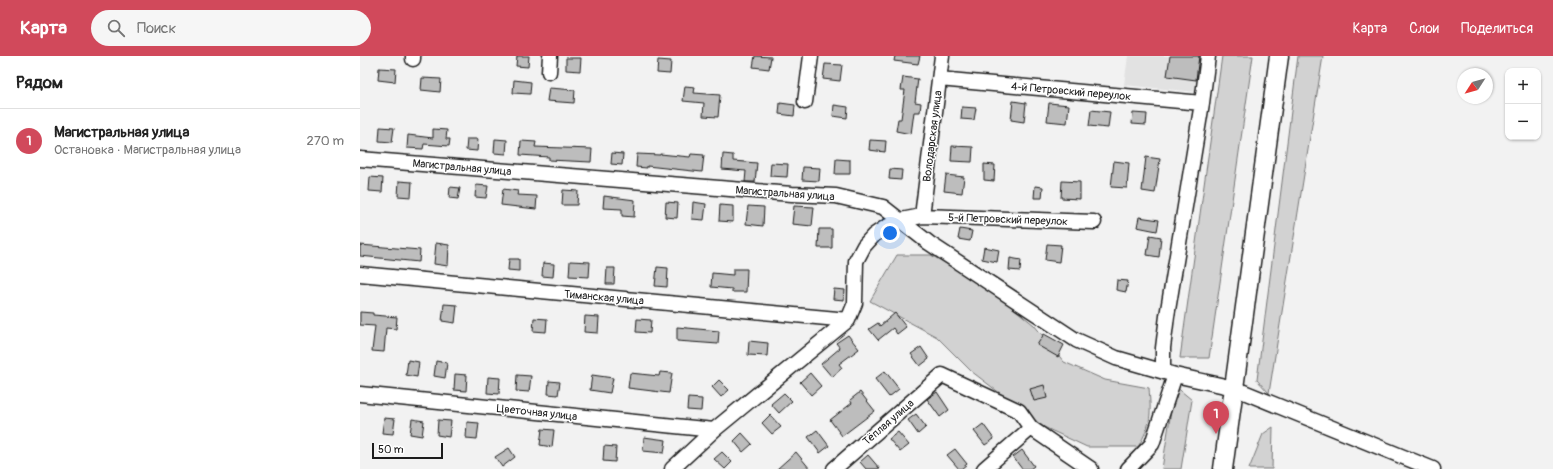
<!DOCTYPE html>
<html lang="ru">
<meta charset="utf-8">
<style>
body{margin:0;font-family:Pangolin,sans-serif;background:#f6f6f6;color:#222}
.controls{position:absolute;right:12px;top:12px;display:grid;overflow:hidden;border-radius:8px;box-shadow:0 1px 3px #0004}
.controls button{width:36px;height:36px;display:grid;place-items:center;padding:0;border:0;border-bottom:1px solid #e0e0e0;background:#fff;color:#222;font:20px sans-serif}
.compass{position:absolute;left:1097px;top:12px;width:36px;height:36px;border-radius:50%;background:#fff;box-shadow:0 1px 3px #0004;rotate:234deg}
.scale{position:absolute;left:12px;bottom:10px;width:71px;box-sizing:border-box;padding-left:4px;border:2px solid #1c1c1c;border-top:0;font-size:11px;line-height:14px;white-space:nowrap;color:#1c1c1c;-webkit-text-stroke:3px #fff;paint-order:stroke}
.you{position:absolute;left:530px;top:177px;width:14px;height:14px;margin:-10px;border:3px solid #fff;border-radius:50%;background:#1a73e8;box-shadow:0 0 0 6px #1a73e833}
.badge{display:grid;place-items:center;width:26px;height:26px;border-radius:50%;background:#d1495b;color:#fff;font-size:13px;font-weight:700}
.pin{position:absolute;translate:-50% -33px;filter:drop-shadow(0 1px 2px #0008)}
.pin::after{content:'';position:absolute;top:21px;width:14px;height:12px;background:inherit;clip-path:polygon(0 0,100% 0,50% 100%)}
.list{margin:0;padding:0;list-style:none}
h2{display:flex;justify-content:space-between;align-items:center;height:52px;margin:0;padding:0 16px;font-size:17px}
h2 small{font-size:13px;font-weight:400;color:#767676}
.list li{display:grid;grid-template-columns:26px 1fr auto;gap:12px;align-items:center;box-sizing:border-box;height:64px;padding:0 16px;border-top:1px solid #e0e0e0}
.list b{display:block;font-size:15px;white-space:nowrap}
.list p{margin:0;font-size:13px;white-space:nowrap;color:#767676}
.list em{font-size:13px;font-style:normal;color:#767676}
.icon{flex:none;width:22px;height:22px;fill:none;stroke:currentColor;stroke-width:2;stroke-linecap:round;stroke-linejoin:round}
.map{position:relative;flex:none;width:1193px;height:413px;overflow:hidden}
header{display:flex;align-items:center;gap:24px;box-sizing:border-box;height:56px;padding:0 20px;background:#d1495b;color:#fff}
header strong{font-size:19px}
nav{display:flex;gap:22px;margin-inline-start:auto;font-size:14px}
.search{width:280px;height:36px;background:#f6f6f6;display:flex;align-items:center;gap:10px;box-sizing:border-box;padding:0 14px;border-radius:22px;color:#767676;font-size:15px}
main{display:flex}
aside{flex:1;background:#fff}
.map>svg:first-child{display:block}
.built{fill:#e2e2e2}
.green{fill:#d2d2d2;stroke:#777}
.building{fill:#bdbdbd;stroke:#1c1c1c}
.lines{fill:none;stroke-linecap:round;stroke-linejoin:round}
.minor-casing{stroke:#1c1c1c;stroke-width:17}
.major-casing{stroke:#1c1c1c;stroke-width:21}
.minor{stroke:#fff;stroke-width:14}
.major{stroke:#fff;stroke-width:18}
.labels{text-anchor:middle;stroke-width:3;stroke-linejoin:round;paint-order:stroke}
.street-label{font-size:11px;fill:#1c1c1c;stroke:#fff}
</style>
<header>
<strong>Карта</strong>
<div class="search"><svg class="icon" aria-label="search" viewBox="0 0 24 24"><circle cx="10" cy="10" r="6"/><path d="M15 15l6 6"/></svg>Поиск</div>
<nav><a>Карта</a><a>Слои</a><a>Поделиться</a></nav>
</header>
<main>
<aside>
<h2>Рядом<small></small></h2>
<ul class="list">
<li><span class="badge">1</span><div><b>Магистральная улица</b><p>Остановка · Магистральная улица</p></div><em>270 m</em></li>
</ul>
</aside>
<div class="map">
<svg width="1193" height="413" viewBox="0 0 1193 413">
<rect width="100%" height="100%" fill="#f2f2f2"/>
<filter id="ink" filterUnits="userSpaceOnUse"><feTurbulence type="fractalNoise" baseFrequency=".025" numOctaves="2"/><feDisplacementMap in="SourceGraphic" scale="8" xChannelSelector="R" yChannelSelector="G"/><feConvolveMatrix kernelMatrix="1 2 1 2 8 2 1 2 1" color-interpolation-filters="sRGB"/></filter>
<g filter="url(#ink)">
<path class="built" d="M768,0H840L836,36L764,29Z"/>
<path class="green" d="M862,0H893L849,302H820Z
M938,0H963L909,337L897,324Z
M537,199H571L631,234L674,269L704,306L745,324L789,332C791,358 792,367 778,391H727L684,371L611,315L577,281L510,245Z
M815,330L832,344L821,413H802Z
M913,371L912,413H889L903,378Z"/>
<path class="building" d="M157,0H169L168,11L156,10Z
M395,0L411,1L409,13L393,11Z
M535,0H560L558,8L534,5Z
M810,0H839L836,24L807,20Z
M206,2H221L220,15L206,14Z
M298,4L311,5L310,18L297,17Z
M465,8L482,9L480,25L463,23Z
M19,12L36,13L35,26L18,24Z
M543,21L558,23L555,46L561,47L560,56H554L551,78L536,75L538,63H541L545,34H541Z
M62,22L81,23L80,36L61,34Z
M154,24L171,26L170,38L153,37Z
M325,30L335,31L334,37L360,39L358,61L343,60L344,47L323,45Z
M189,32L215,34L214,47L187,45Z
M653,45L666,47L664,66L651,64Z
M420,47L435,49L434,60L419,58Z
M689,47L709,49L707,67L687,65Z
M474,49L488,51L487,62L473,60Z
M602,51L616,52L614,64L601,63Z
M731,54L750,56L748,72L729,70Z
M773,57L787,58L786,69L772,68Z
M20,71L34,72L32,86L19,85Z
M73,73L87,74L86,83H90L89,90L64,88L63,93L47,92L48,79L73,82Z
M107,83H118L117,95L106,94Z
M135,83L147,84L146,98L134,97Z
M510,84L526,85L525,96L509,94Z
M161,85L176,86L175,91L232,93L231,106L189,104V101L160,99Z
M592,90L613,91L612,106L591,105Z
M252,97L263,98L262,109L251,108Z
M277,98L300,99V98L330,101L331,98L344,99L342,116L287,110V112L276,111Z
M363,98L373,99V105L397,107L395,126H385L386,115L362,113Z
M786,101L800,103L795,137L782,135Z
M476,103L490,104V118H475Z
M754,105L769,107L767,132L751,131Z
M411,107L428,108L427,121L410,120Z
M624,108L635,109L634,125L624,124Z
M443,111L460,112L459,125L442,124Z
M530,113L542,114L541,124L529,123Z
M586,119L604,121L602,137L584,135Z
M10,121L23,122L22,136L9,135Z
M39,125L52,126L51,141L38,140Z
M702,125L720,126V143L701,142Z
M116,129L128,130L126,142L115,141Z
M675,130L683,131L682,142H674Z
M90,131L100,132L98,143L89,142Z
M143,133L158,135L157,139L177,140L176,153L141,149Z
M203,134L218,135L217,149H202Z
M244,140L275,144L274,161L262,160V153L243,152Z
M306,146L318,147L317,162L305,161Z
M333,146L346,148L344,164L332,163Z
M360,149L373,150V166L359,165Z
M388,150L404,151L403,170L386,168Z
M434,150L454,151L452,170L432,168Z
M779,161L799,164L797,175L777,171Z
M459,173H472V192H458Z
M600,173L612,175L610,185L598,183Z
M790,179L801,181L799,201L787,199Z
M76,187L89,189L88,210L74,208Z
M687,188L701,189L699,206L685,204Z
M0,189L60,194L59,206L0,200Z
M624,191L639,194L637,206L622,203Z
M650,202L661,204L660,215L649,214Z
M149,203H159V215L148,214Z
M210,205L230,206L229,221L209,220Z
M183,207L194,208L193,221L182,220Z
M297,211L308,212L307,231L295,230Z
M247,212H255L254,228H246Z
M373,213H387L386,236H372V233L351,231L352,217L373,219Z
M757,224L768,225L766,236L756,234Z
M474,233L485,234L484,244L473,243Z
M84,248L97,249L95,267L82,265Z
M0,256L13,257V259L37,261L36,273L26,272L24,296L12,295L15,270L0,269Z
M535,257L546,271L537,278L533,272L518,284L509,273L518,267L520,270Z
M225,260L239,261L238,277L224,276Z
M174,262L187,263L186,276L173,275Z
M277,263L291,264L290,277L276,276Z
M317,271L359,275L358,288L317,285Z
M684,278L704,289L698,301L677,289Z
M488,279L499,293L479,308L482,312L472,321L461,308L480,292L476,287Z
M389,285L408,287L407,300L388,299Z
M561,291L569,303L560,310L551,298Z
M48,304L59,306L57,321L46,319Z
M76,305L87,307L85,322L74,320Z
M525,315L539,333L529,341L515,323Z
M300,316L312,317L309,337L268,332L270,317L299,320Z
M450,317L461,330L451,339L440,326Z
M95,318L107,319L106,335L94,334Z
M157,319L171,320L169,336L156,335Z
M232,319L253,322L250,337L230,334Z
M128,321L140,322L139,338L127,337Z
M359,324L369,334L361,341L352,331Z
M189,325L200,326L198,339L188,338Z
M684,329L687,342L674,345L670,333Z
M500,336L515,355L482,380L470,364L492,347L490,344Z
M577,336L589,354L580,361L567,343Z
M424,337L432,345L419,357L411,348Z
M328,342L342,343L341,355L327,354Z
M556,358L566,371L558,378L548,364Z
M410,359L421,371L412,378L402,367Z
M24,362L35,363L33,378L22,377Z
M52,363L64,365L62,380L50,378Z
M78,364L91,365L89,381L77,379Z
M107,366L119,367L117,383L106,382Z
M623,368L634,383L625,389L614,375Z
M182,373L194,374L192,391L180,389Z
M457,374L469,390L460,397L448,381Z
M538,376L549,389L540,396L529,383Z
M382,377L392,388L383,396L374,385Z
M284,381L306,384L304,397L283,395Z
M244,390L256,391L255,406L243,405Z
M149,392L155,401L142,411L135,401Z
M595,393L607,408L601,413H599L587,399Z
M662,394L674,410L670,413H662L653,401Z
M362,396L372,406L365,413L354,403Z
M436,396L450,413H417Z
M508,399L520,413H506L500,406Z"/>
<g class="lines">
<defs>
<path id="minor" d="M53,3V0
M189,16L190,0
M579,23L842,47
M445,46L451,0
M0,103L432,138L476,140L523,151L569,187L716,284L756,302L815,319L874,332L1073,413
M562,160L582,0
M0,218L488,264
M803,315V292L807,260L842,47L848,0
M0,338L354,374
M312,413L354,374L488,264L495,247L496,205L504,190L514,179L526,171L541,164L562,160L734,166
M474,413L582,319L659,355L671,372L731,413
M624,413L671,372
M768,413L792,388L815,319"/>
<path id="major" d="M863,413L919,0"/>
</defs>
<use href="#minor" class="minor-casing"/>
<use href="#major" class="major-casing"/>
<use href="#minor" class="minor"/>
<use href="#major" class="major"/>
</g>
</g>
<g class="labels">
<g class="street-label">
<text transform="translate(711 35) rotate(5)" y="4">4-й Петровский переулок</text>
<text transform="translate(572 80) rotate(-83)" y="4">Володарская улица</text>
<text transform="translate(102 111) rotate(5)" y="4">Магистральная улица</text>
<text transform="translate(425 137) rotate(4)" y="4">Магистральная улица</text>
<text transform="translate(648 163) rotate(2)" y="4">5-й Петровский переулок</text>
<text transform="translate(244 241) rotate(5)" y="4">Тиманская улица</text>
<text transform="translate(177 356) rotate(6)" y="4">Цветочная улица</text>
<text transform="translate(528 366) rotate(-41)" y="4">Тёплая улица</text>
</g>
</g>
</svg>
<div class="controls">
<button>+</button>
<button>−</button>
</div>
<svg class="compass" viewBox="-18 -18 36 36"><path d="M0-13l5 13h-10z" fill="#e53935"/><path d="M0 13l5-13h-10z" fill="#767676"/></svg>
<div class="scale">50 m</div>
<div class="you"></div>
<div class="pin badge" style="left:856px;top:378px">1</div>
</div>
</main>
